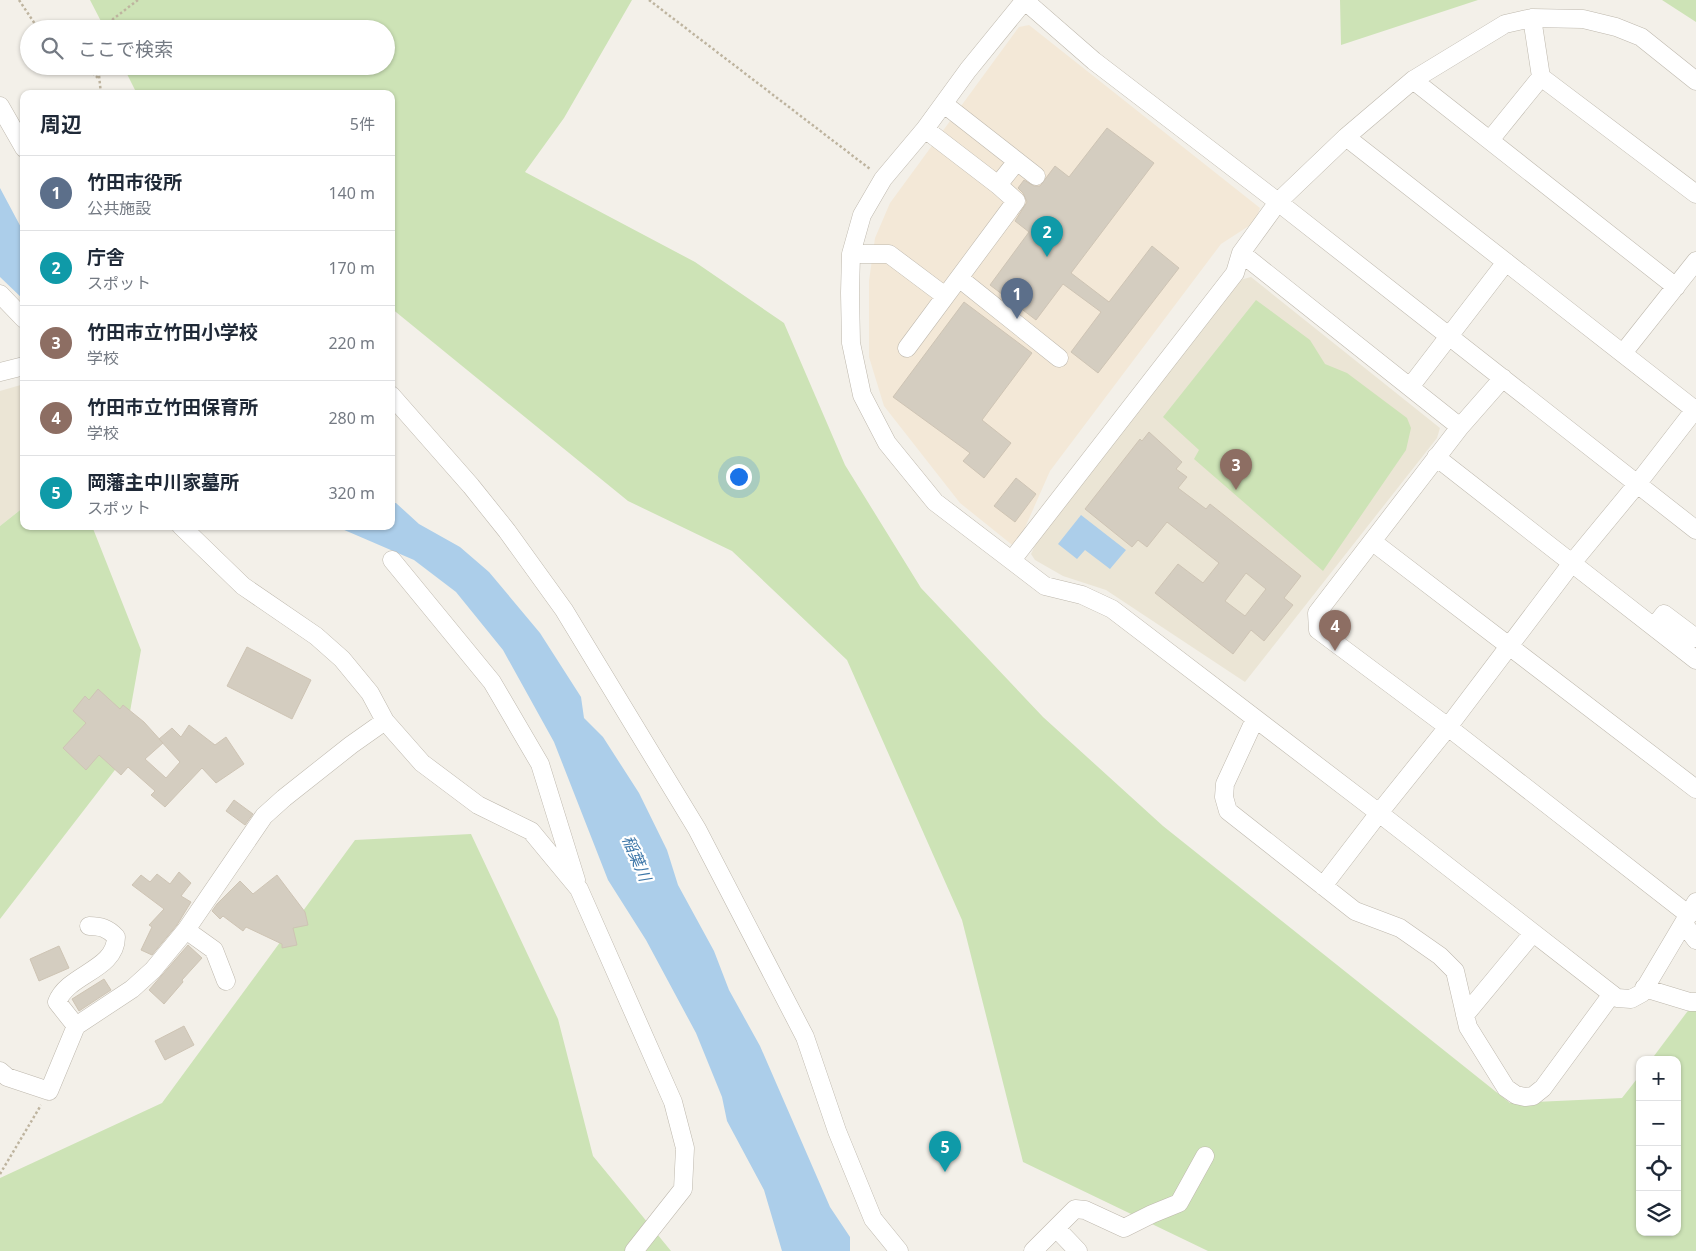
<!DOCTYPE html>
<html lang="ja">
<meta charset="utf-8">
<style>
body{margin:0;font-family:"Noto Sans","Noto Sans JP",sans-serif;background:#f2f2f3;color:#1f2937}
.controls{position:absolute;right:15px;bottom:15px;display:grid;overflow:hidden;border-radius:10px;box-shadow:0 1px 4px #0004}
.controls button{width:45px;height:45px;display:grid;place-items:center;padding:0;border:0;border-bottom:1px solid #e0e1e3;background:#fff;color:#1f2937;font:25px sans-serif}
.you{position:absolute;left:738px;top:476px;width:18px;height:18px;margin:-12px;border:4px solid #fff;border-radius:50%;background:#1a73e8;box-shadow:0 0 0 8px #1a73e833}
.badge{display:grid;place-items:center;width:32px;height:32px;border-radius:50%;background:#1a73e8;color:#fff;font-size:16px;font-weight:700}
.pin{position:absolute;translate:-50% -41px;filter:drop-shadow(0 1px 2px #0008)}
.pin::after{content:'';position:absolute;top:26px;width:18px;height:15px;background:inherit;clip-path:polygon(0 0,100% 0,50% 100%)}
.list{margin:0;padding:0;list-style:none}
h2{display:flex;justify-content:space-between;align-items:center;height:65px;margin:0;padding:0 20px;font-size:21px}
h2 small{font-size:16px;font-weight:400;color:#747a83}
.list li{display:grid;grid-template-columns:32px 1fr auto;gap:15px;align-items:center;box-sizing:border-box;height:75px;padding:0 20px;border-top:1px solid #e0e1e3}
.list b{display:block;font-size:19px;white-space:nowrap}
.list p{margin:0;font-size:16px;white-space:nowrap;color:#747a83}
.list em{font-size:16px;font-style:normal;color:#747a83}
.icon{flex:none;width:28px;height:28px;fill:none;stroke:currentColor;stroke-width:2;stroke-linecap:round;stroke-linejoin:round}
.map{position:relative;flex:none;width:1696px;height:1251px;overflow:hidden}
.search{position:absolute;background:#fff;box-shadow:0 1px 4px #0004;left:20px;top:20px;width:375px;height:55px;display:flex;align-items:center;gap:12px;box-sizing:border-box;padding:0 18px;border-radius:28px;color:#747a83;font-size:19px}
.panel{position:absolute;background:#fff;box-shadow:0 1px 4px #0004;left:20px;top:90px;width:375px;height:440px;border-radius:10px}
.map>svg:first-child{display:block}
.commercial{fill:#f3e8d7}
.education{fill:#ebe5d5}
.green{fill:#cde3b6}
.water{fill:#acceea}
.building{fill:#d4cdc0;stroke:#cec4b4;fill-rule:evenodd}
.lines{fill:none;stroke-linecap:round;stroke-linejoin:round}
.minor-casing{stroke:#beb8ad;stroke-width:19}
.path{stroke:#beb49f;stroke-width:2.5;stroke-dasharray:2.5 2.5;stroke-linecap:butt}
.minor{stroke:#fff;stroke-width:18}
.labels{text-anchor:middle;stroke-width:4.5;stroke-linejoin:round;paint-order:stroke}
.water-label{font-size:16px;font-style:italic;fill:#3c76a8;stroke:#fff}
</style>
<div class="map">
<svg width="1696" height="1251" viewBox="0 0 1696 1251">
<rect width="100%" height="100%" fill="#f3f0e9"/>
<path class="commercial" d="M1029,25L1260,208L1255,222L1221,244L1050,471L1016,548L960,503L884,406L869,357V281L875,238L890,203L1019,27Z"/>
<path class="education" d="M1251,277L1440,428L1437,438L1245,682L1106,590L1063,576L1035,560L1031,554L1037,541L1236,281Z
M24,384V507L0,526V391Z"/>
<path class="green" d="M90,0H632L564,118L525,172L695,262L784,323L845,465L921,588L1043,717L1163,826L1510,1103L1622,1098L1640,1075V1232H1677V1060H1651L1696,1000V1251H1208L1023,1162L962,920L847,660L732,551L628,501L391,308V94H137L123,66H386V29H105Z
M1340,0H1478L1341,45Z
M1662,0H1696V22Z
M1256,300L1310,340L1325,364L1347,373L1407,418L1411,428L1406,450L1323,571L1194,459L1199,450L1163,417Z
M24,507V526H92L141,650L121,762L0,919V526Z
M471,834L558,1019L593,1156L671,1251H0V1178L162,1103L355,840Z"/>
<path class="water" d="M0,188L24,233V300L0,277Z
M391,503H396L419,524L460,547L489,572L540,633L581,697L584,718L603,737L639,793L667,850L678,885L714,951L729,990L760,1046L830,1207L850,1237V1251H782L764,1190L727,1121L722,1097L696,1033L646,940L608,880L554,742L503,650L456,592L414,560L335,526H391Z
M1081,515L1126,550L1110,569L1085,550L1077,559L1058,544Z"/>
<path class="building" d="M1107,128L1154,163L1071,273L1109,302L1152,246L1179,268L1098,373L1071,352L1101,312L1063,284L1036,320L990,285L1029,232L1015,221L1027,202L1023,193L1018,188L1024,180L1034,186H1040L1055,166L1069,177Z
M964,302L1032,353L982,420L1011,443L984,478L963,461L970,453L893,397Z
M1149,432L1182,462L1176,469L1187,477L1178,488L1206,509L1210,504L1301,576L1284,598L1293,605L1264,641L1251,630L1233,654L1155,593L1178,564L1203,583L1219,563L1167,522L1147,547L1138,540L1132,547L1085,509L1140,439L1142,441ZM1246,573L1266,589L1245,616L1225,601Z
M1016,478L1036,494L1015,522L994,506Z
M247,647L311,680L292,719L227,686Z
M98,689L120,709L123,705L144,722L163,743L145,759L166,778L180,762L159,739L172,728L181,737L189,725L215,745L226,737L244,764L216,783L202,768L165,807L151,795L155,791L128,767L121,775L99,755L86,770L63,748L86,723L73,711L85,696L89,700Z
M234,800L253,814L245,825L226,811Z
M179,872L191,883L181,896L191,902L177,925L152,955L141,950L152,927L149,925L164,909L132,885L141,875L150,882L157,874L170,884Z
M277,875L305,912L308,925L293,928L297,945L282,948V944L246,927L243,931L223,916L220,919L212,911L217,904L240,881L253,894Z
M188,945L202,958L182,980L183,982L164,1004L149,990Z
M59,946L69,968L39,981L30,959Z
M104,979L111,990L79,1011L72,999Z
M184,1026L194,1045L165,1060L155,1041Z"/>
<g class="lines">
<defs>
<path id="minor" d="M1024,0L1094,61L1278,202L1696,530
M1025,0L968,70L925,129L883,179L862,215L851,254L850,293L851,343L862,395L887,443L935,502L1045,586L1082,595L1112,609L1379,813L1617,998L1631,999L1642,993L1696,902
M1532,18L1541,77L1696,194
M1413,80L1676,287
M944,104L1036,176
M0,106L24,148
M1346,137L1695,410
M1490,140L1541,77
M998,185L1017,161
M1241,253L1460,427L1317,613L1318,630L1448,727L1689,915
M851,254H889L945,296
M959,278L1059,358
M0,294L24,319
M907,348L1016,201L998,185L925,129
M1623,353L1696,261
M0,372L24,366
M1410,387L1506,262
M391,395L471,486L507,531L564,610L697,829L805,1037L837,1131L873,1219L899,1251
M1460,427L1503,378
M1436,457L1696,660
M1373,542L1696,789
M392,560L492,682L540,764L576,880
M1012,560L1235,273L1241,253L1278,202L1346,137L1413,80L1505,24L1532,18L1583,19L1616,27L1641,37L1696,81
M1654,627L1664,614L1696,638
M1255,719L1225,784L1224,797L1228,811L1355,911L1400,928L1440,956L1455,971L1468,1027L1506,1088L1516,1095L1525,1097L1533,1096L1543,1088L1612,994
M385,721L422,763L478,805L531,831L579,889L673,1102L685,1148L683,1189L634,1251
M1323,886L1379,813L1448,727L1572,563L1638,483L1696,408
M1684,924L1696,940
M186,930L214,950L226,981
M1644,988L1690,1002H1696
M1465,1015L1533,933
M76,1026L57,1002C68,974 116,970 116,937C108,928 100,926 89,926
M0,1071L7,1077L49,1091L76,1026L132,989L153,970L186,930L264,816L284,798L351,745L385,721L370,693L342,659L316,636L243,586L181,526
M1056,1228L1078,1251
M1033,1251L1075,1209L1085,1210L1124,1228L1152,1214L1179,1203L1205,1156"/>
</defs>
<use href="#minor" class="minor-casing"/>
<path class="path" d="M19,0L35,24L41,29
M649,0L870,169
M108,29L113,19L138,0
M85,66L99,79
M98,66L101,94
M0,1174L41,1105"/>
<use href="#minor" class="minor"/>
</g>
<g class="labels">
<g class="water-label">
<text transform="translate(637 858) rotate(67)" y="6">稲葉川</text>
</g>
</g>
</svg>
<div class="controls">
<button>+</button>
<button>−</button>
<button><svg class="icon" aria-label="locate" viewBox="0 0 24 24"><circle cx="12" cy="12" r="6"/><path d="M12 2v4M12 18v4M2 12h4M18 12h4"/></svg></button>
<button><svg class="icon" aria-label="layers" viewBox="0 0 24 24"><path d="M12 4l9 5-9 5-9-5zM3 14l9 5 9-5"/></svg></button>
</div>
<div class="you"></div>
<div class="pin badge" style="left:1017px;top:319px;background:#5c6f8a">1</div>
<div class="pin badge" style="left:1047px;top:257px;background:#0f9aa8">2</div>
<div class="pin badge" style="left:1236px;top:490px;background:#8d6e63">3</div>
<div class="pin badge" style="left:1335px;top:651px;background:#8d6e63">4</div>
<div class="pin badge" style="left:945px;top:1172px;background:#0f9aa8">5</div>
<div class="search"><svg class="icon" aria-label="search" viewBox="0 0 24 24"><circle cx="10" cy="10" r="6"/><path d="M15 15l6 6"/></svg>ここで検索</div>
<section class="panel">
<h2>周辺<small>5件</small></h2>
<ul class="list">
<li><span class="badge" style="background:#5c6f8a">1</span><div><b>竹田市役所</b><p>公共施設</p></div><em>140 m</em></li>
<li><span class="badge" style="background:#0f9aa8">2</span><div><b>庁舎</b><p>スポット</p></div><em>170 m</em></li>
<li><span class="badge" style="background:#8d6e63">3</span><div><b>竹田市立竹田小学校</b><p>学校</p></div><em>220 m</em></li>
<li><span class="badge" style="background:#8d6e63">4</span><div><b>竹田市立竹田保育所</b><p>学校</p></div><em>280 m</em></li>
<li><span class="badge" style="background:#0f9aa8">5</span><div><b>岡藩主中川家墓所</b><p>スポット</p></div><em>320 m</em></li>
</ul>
</section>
</div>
